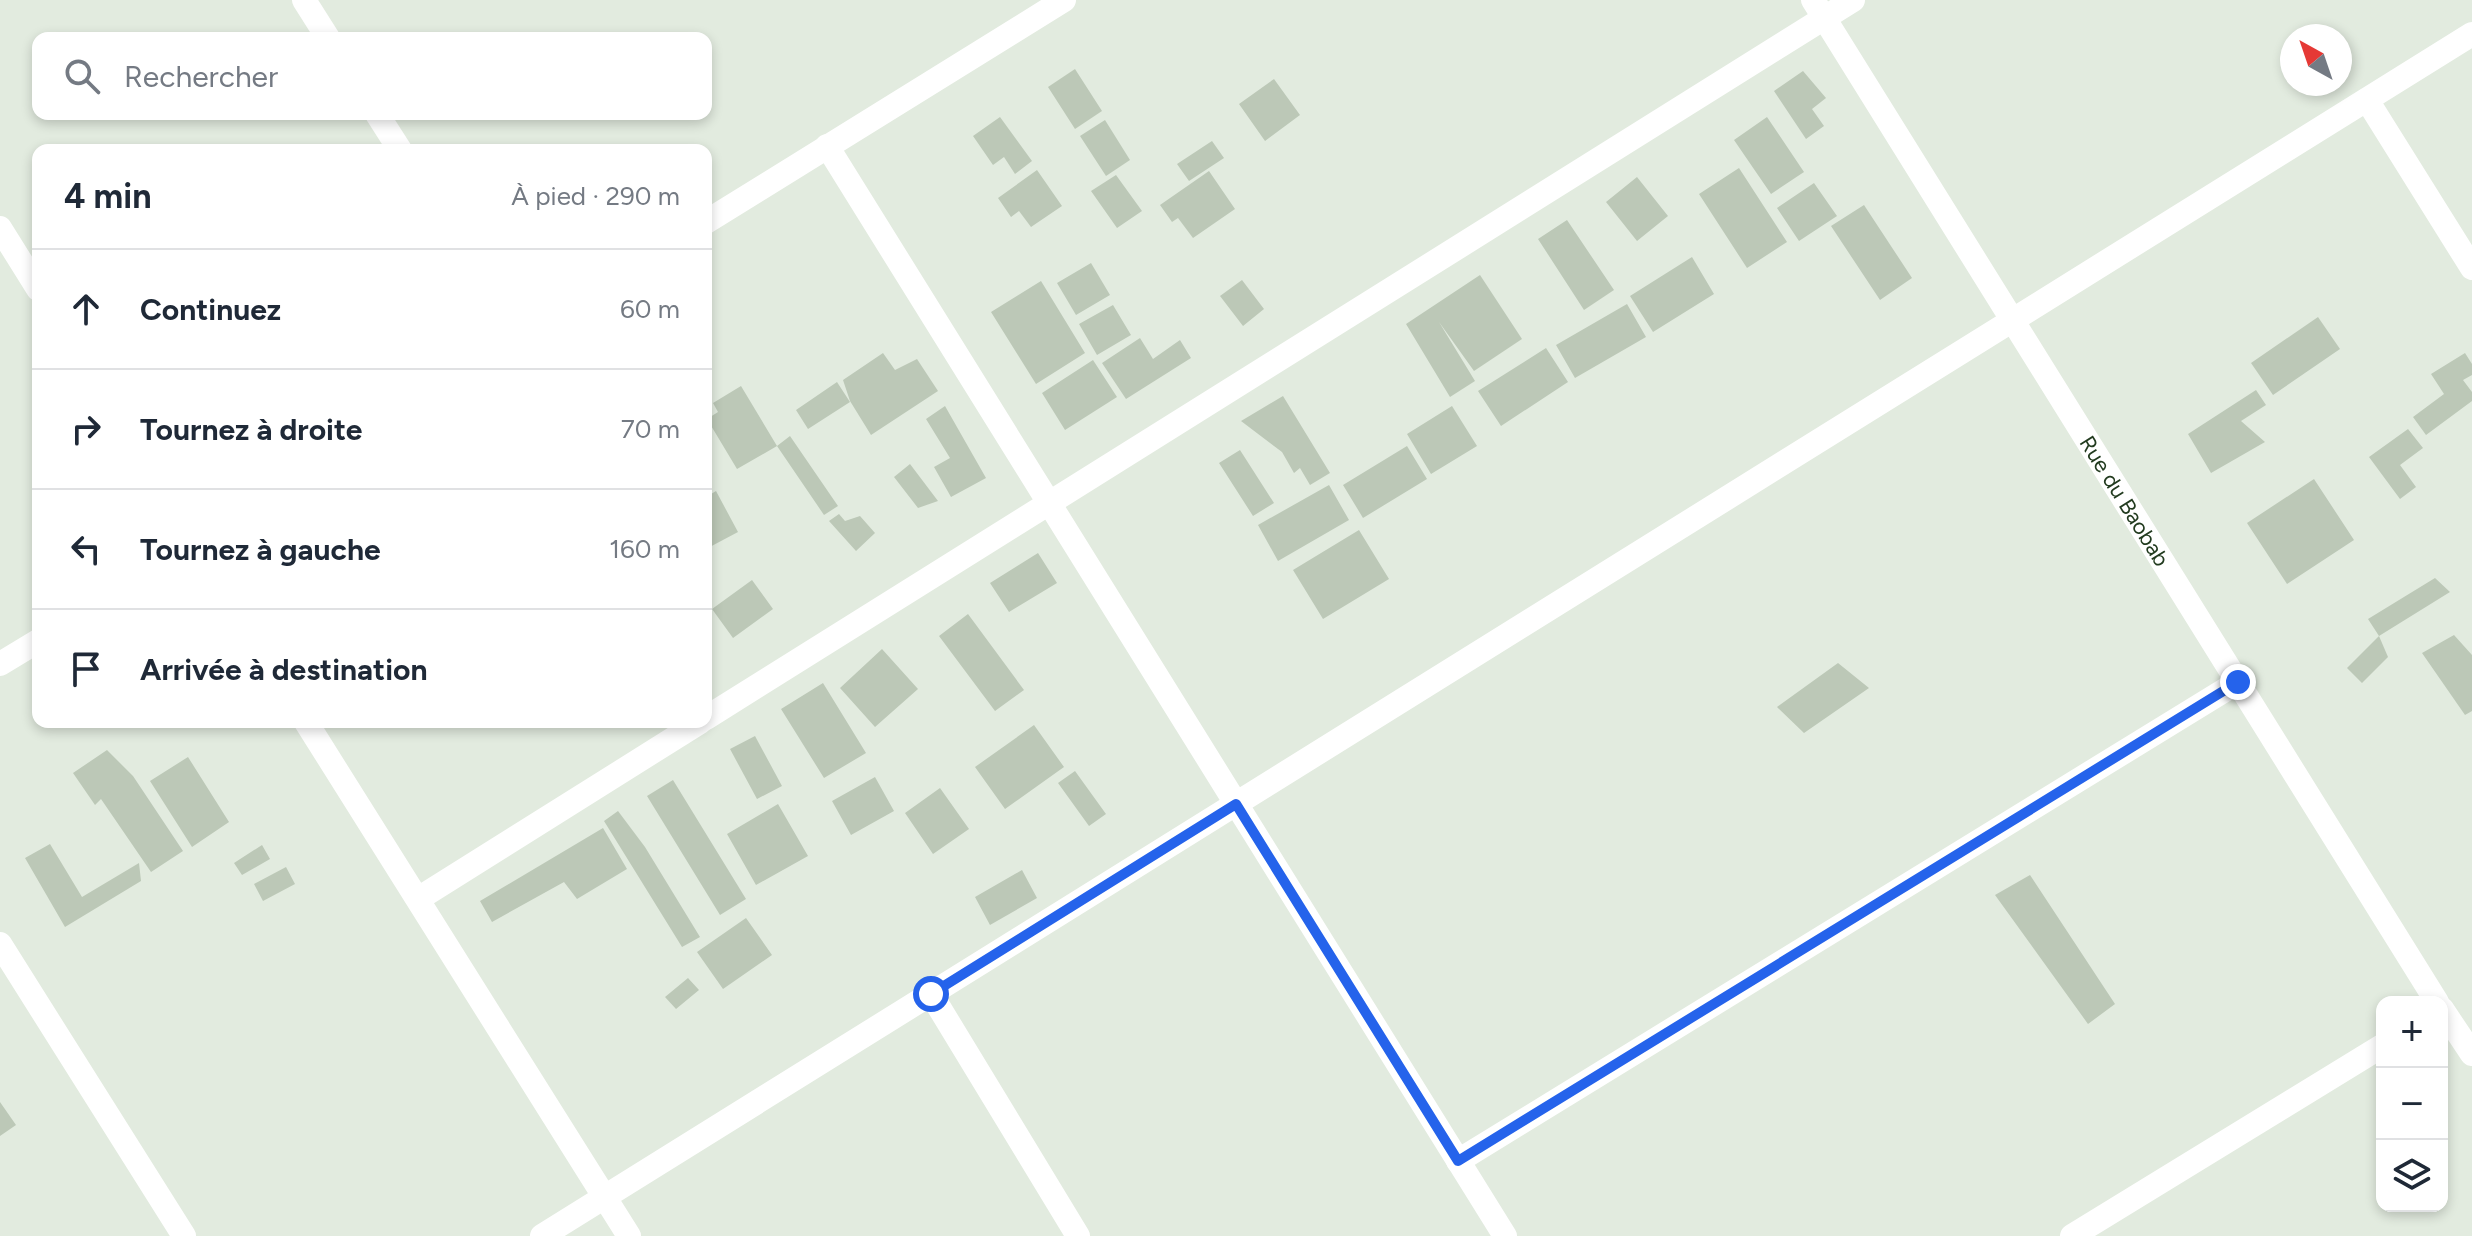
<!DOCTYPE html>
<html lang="fr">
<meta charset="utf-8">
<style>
body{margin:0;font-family:Figtree,sans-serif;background:#f6f6f7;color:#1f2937}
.controls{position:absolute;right:24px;bottom:24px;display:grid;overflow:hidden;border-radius:16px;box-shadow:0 4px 12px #0003}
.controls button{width:72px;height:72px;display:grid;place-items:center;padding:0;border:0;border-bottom:2px solid #e0e1e3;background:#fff;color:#1f2937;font:40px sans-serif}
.compass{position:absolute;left:2280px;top:24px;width:72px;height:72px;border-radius:50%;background:#fff;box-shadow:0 4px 12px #0003;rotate:320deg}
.stop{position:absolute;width:24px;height:24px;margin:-18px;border:6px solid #2563eb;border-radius:50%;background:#fff}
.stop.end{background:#2563eb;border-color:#fff;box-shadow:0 2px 8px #0008}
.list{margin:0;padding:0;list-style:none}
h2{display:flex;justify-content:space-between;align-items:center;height:104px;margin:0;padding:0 32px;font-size:34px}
h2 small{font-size:26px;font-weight:400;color:#747a83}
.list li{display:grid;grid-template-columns:52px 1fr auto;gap:24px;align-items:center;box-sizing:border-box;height:120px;padding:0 32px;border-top:2px solid #e0e1e3}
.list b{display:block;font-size:30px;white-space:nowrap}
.list em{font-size:26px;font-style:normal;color:#747a83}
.icon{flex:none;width:44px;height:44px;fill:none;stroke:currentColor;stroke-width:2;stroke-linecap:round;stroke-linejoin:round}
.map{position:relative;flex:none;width:2472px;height:1236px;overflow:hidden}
.search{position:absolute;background:#fff;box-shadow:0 4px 12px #0003;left:32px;top:32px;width:680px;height:88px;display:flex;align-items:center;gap:20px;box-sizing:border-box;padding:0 28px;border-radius:16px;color:#747a83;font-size:30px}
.panel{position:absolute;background:#fff;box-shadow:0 4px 12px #0003;left:32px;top:144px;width:680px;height:584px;border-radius:16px}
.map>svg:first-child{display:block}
.building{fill:#bcc8b7}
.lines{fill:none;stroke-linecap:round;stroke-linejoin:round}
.street{stroke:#fff;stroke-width:24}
.route{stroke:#2563eb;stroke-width:10}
.labels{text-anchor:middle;stroke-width:6;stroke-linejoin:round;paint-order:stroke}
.street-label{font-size:22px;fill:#223b1f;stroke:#f2f7ef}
</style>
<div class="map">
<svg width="2472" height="1236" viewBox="0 0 2472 1236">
<rect width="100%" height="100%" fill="#e2ebdf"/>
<path class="building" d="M1075,69L1102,111L1075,129L1048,87Z
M1803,71L1826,98L1812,109L1824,126L1806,139L1774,91Z
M1274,79L1300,115L1265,141L1239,104Z
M1000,117L1032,161L1015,174L1004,157L993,165L973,136Z
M1767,117L1804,172L1771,194L1734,140Z
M1105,120L1130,160L1106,176L1080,136Z
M1212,141L1224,158L1189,181L1177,164Z
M1739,168L1787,242L1747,268L1699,194Z
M1037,170L1062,206L1031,227L1019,211L1011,217L998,198Z
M1209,171L1235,209L1193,238L1178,218L1172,222L1160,205Z
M1116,175L1142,211L1117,228L1091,191Z
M1637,177L1668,216L1637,241L1606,202Z
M1814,183L1837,216L1799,241L1777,208Z
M1864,205L1912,278L1880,300L1831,226Z
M1567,220L1614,290L1584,310L1538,239Z
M1692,257L1714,294L1653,332L1630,296Z
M1091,263L1110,295L1076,315L1057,283Z
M1480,275L1522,339L1474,371L1439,322L1475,381L1450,397L1406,324Z
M1242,280L1264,309L1243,326L1220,296Z
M1041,281L1085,353L1036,384L991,312Z
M1627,304L1646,337L1575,378L1556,345Z
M1113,305L1131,335L1097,355L1079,324Z
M2318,317L2340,349L2273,395L2251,363Z
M1140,338L1153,359L1180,340L1191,358L1126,399L1102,363Z
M1546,348L1568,382L1501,426L1478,391Z
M883,353L895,370L917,359L938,391L871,435L850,401L843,380Z
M2465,353L2472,364V375L2463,380L2472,392V401L2426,435L2413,417L2444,394L2431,374Z
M1093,360L1117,397L1065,430L1042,393Z
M837,382L850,402L808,429L796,410Z
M741,386L777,446L737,469L707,419L718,412L713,403Z
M2256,390L2266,405L2241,421L2265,442L2211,473L2188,434Z
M1283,396L1330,473L1310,485L1300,468L1294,473L1282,452L1241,421Z
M945,406L986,478L951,497L934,467L950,458L926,419Z
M1452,406L1477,446L1431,474L1407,434Z
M2408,429L2423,448L2400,465L2416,487L2400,499L2369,457Z
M790,436L838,506L824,515L777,446Z
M1407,446L1427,479L1363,518L1343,485Z
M1240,450L1274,503L1253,516L1219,463Z
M910,464L938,501L918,508L894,477Z
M2314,479L2354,540L2287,584L2247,523Z
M1329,485L1349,520L1278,561L1258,525Z
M716,491L738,532L706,549V497Z
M839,514L845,521L860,516L875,533L856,551L829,521Z
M1359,530L1389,579L1323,619L1293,570Z
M1038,553L1057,583L1009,612L990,583Z
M2435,578L2450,592L2379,636L2368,619Z
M752,580L773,609L733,638L712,609Z
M968,614L1024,690L995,711L939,636Z
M2454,635L2472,655V711L2465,715L2422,653Z
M2379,636L2388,657L2362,683L2347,668Z
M882,649L918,689L875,727L840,688Z
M1838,663L1869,688L1804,733L1777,707Z
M823,683L866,753L824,778L781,709Z
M1034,725L1064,767L1005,809L975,767Z
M755,736L782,786L757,799L730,749Z
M107,750L133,776L183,851L151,872L101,799L95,805L73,773Z
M188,757L229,822L192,847L150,781Z
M1075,771L1106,814L1089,826L1058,783Z
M875,777L894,811L851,835L832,801Z
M673,780L746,899L720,915L647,796Z
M940,788L969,829L933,854L905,813Z
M778,804L808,856L756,885L727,834Z
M618,811L645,847L700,937L682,947L604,821Z
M603,828L627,869L577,899L564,882L492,922L480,901Z
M50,844L82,897L139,863L141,881L65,927L25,858Z
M262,845L270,859L242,875L234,863Z
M286,867L295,884L263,901L254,884Z
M1022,870L1037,898L990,925L975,897Z
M2030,875L2115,1004L2088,1024L1995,895Z
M746,918L772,955L723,989L697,952Z
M688,978L699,990L676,1009L665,997Z
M0,1102L16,1125L0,1136Z"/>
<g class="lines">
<g class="street">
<path d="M304,0L328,38"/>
<path id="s1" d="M1813,0L2437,1002"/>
<path d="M2367,100L2472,268"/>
<path d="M377,114L400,150"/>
<path d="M827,146L1505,1236"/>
<path d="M706,222L1064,0"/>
<path d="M0,228L38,289"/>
<path d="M0,664L38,641"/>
<path d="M706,718L1853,0"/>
<path d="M306,722L629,1236"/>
<path d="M418,899L700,722"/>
<path d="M0,944L184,1236"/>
<path d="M931,994L1078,1236"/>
<path d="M2442,1009L2472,1054"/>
<path d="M1458,1161L2238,682"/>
<path d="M542,1236L2472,34"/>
<path d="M2072,1236L2382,1046"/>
</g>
</g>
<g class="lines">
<path class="route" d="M931,994L1236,804L1458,1161L2238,682"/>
</g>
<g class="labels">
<g class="street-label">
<text dy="8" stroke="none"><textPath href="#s1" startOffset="590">Rue du Baobab</textPath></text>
</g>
</g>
</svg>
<div class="controls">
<button>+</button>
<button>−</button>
<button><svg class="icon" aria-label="layers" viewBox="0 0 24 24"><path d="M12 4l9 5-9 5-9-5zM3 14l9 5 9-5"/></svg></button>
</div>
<svg class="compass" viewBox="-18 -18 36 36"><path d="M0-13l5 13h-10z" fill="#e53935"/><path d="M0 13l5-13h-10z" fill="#747a83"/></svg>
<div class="stop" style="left:931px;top:994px"></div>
<div class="stop end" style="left:2238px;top:682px"></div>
<div class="search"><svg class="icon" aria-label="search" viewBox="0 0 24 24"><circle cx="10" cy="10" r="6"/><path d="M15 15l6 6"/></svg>Rechercher</div>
<section class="panel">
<h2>4 min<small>À pied · 290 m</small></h2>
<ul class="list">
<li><svg class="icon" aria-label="ahead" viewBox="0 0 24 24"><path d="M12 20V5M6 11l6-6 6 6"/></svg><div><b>Continuez</b></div><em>60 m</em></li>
<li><svg class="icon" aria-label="right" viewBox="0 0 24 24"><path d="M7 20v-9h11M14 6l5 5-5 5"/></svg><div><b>Tournez à droite</b></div><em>70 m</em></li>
<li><svg class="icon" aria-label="left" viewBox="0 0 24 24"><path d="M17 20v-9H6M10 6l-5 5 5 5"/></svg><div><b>Tournez à gauche</b></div><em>160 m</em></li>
<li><svg class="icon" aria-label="arrive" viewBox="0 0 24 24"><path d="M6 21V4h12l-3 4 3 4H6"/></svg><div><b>Arrivée à destination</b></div></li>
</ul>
</section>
</div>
